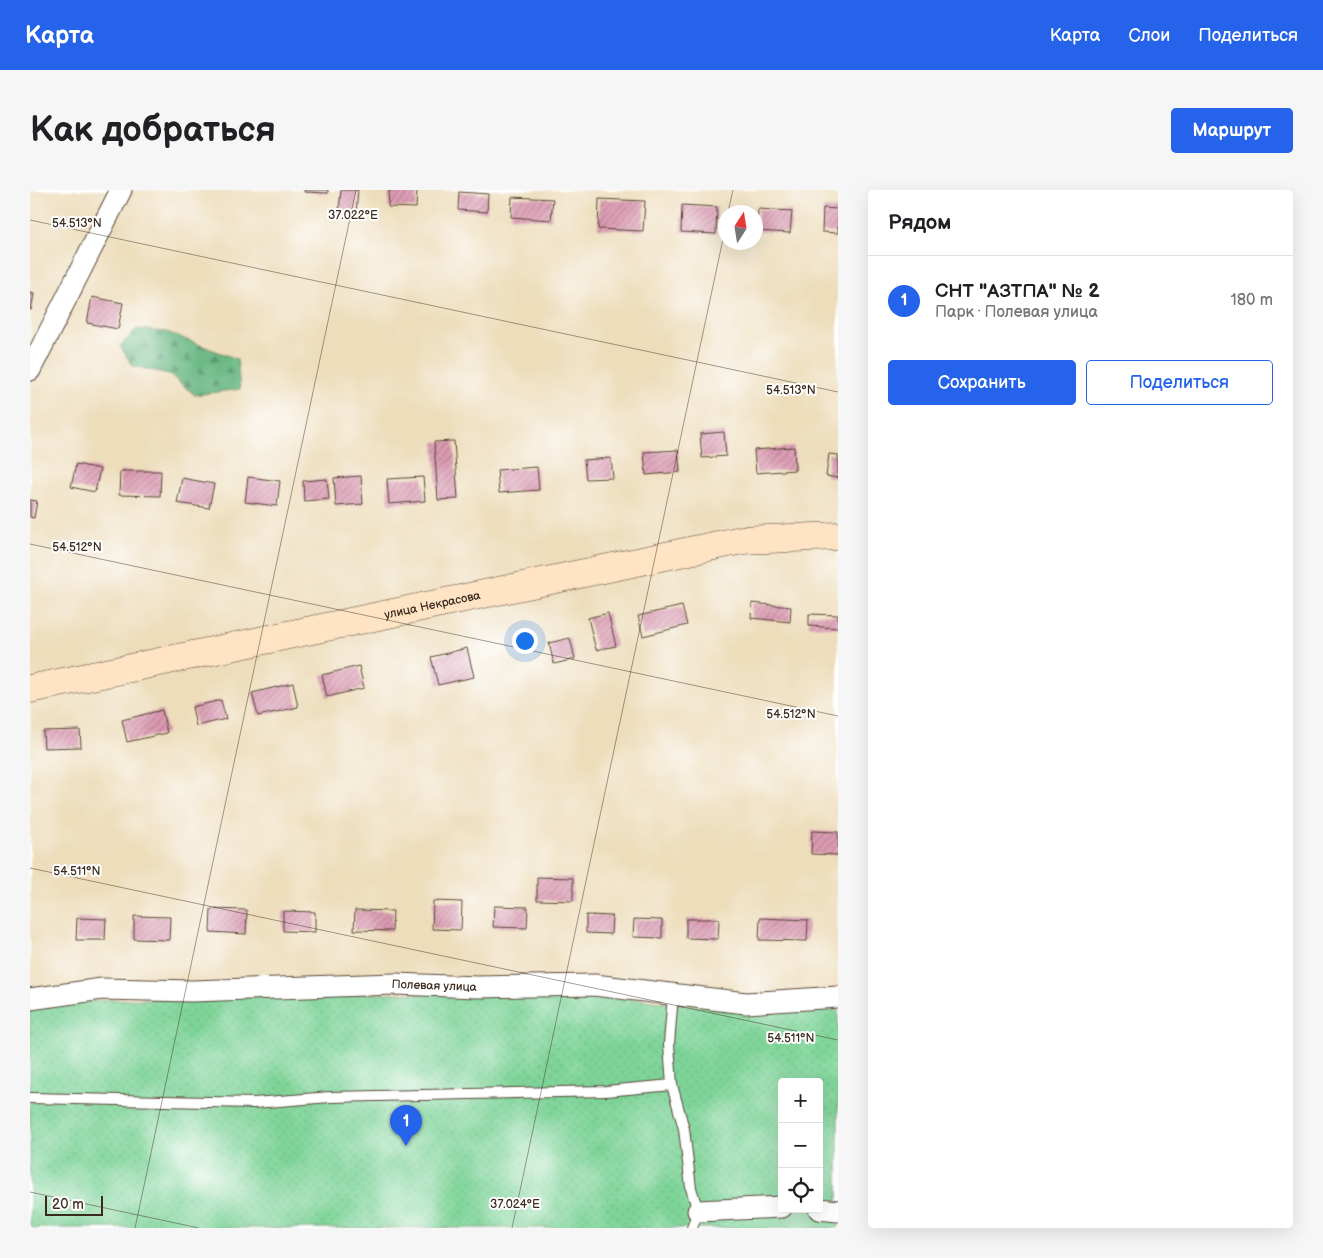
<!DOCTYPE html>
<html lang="ru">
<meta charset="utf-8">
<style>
body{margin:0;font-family:"Balsamiq Sans",sans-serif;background:#f6f6f6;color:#202124}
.controls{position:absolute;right:15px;bottom:15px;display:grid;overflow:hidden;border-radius:5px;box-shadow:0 5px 20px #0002}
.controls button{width:45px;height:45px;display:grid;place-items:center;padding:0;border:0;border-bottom:1px solid #e0e0e0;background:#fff;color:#202124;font:25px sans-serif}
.compass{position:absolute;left:688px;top:15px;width:45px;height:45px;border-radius:50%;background:#fff;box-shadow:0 5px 20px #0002;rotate:12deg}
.scale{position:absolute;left:15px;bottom:12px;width:58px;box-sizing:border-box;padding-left:5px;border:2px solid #3b2a1e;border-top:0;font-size:14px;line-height:18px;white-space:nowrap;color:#3b2a1e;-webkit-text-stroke:4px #fff;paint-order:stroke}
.you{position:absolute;left:494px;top:450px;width:18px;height:18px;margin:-12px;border:4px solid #fff;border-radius:50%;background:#1a73e8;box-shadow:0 0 0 8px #1a73e833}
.badge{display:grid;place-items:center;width:32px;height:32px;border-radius:50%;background:#2563eb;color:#fff;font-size:16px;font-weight:700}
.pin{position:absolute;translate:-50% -41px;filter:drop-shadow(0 1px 2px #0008)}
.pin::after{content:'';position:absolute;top:26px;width:18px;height:15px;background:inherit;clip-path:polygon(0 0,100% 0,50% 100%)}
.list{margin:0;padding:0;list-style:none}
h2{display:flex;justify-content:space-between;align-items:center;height:65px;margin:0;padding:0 20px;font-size:21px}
h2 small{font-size:16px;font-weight:400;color:#757577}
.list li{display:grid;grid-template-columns:32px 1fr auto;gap:15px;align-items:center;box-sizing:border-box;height:90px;padding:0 20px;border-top:1px solid #e0e0e0}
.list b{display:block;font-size:19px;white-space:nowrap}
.list p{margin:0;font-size:16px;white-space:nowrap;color:#757577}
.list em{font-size:16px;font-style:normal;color:#757577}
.actions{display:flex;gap:10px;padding:15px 20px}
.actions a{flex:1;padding:11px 0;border:1px solid #2563eb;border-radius:5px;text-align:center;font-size:18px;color:#2563eb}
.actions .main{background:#2563eb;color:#fff}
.icon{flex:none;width:28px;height:28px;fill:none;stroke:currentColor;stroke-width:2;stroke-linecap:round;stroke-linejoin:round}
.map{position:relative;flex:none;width:808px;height:1038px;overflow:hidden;border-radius:5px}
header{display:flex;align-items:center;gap:30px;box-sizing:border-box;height:70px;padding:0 25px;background:#2563eb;color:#fff}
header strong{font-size:24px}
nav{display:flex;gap:28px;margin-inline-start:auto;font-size:18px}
.intro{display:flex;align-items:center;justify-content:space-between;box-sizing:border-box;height:120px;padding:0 30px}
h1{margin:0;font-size:35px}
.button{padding:12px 22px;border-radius:5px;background:#2563eb;color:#fff;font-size:18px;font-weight:700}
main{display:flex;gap:30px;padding:0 30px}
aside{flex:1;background:#fff;border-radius:5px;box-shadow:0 5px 20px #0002}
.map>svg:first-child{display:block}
.forest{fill:url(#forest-firs);stroke:#50704f}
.garden{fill:url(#garden-dots);stroke:#5c7f5b;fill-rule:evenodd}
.building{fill:url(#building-hatch)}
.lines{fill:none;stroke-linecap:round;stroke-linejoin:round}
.lane-casing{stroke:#564536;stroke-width:12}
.street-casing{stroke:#564536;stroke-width:23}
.secondary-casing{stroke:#564536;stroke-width:29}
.lane{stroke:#fff;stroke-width:10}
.street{stroke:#fff;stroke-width:21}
.secondary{stroke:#fee4c5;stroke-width:28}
.ticks{fill:none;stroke:#3b2a1e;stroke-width:1;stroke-opacity:0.45}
.labels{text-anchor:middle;stroke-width:4;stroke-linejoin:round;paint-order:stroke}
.street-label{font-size:12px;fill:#3b2a1e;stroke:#fff}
.ticks-label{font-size:12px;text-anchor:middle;fill:#3b2a1e;stroke:#fff;stroke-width:4;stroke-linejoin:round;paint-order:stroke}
</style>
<header>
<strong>Карта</strong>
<nav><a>Карта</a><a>Слои</a><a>Поделиться</a></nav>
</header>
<div class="intro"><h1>Как добраться</h1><a class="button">Маршрут</a></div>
<main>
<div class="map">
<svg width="808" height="1038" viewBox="0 0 808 1038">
<defs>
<pattern id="forest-firs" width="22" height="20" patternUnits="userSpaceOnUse" patternTransform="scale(1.25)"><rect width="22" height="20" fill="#66b680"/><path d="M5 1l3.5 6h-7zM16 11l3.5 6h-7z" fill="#559468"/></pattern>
<pattern id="garden-dots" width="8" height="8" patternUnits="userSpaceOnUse" patternTransform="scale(1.25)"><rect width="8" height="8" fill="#7ed498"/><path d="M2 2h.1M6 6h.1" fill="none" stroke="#6eb683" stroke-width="1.8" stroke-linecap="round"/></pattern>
<pattern id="building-hatch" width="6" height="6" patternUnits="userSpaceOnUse" patternTransform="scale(1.25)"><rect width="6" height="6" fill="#dc9bb3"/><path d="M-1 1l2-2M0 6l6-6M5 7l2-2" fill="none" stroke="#b47f91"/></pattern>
</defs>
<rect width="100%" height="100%" fill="#fff"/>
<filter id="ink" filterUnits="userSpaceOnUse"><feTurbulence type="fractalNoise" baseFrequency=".02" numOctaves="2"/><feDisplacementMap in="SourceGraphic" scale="10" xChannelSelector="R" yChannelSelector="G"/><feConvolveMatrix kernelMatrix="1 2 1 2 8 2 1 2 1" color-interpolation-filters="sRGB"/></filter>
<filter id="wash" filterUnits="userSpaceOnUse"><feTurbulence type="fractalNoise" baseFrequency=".0096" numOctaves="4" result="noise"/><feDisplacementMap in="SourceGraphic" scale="20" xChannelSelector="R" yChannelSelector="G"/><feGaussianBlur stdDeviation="1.12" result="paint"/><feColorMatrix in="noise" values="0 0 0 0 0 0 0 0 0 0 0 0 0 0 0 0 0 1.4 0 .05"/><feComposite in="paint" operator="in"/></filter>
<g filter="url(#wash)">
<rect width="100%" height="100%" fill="#edddbb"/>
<path class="forest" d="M107,139L136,142L207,169L210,199L165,205L139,184L103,176L90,156Z"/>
<path class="garden" d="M369,803L569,805L716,821L808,820V1038H0V818L75,810ZM752,892H789V1019H752Z"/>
<g id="blocks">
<path class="building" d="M274,0H298V3L274,2Z
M311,0H328L326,23L309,22Z
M359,0H387L386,18L358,17Z
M429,2L458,4L457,22L428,20Z
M482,7L523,9L521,30L481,27Z
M569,9L615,11L613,41L568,39Z
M652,15L687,17L686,44L651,42Z
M793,18L808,19V43L792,42Z
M728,19L762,21L760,43L727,41Z
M0,102L4,103L1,120H0Z
M62,107L93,113L88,139L57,133Z
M694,242L696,266L672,268L670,244Z
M424,251L428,309L408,310L404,252Z
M764,257L765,280L726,283L724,260Z
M648,260L650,282L616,285L614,262Z
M799,264L808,265V288L796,286Z
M581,268L583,288L556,289L554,270Z
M46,274L70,279L65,302L41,297Z
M507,277L509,300L469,303L467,280Z
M90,281H131L130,306L89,305Z
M331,286L333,314L306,316L304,288Z
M218,287L250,291L247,316L215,312Z
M393,287L395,311L359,314L357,289Z
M152,288L184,294L179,318L147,313Z
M297,289L299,309L274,311L273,291Z
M0,310L7,311L4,328L0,327Z
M722,413L761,417L760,432L721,428Z
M652,416L657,435L613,446L608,426Z
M578,423L586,456L566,460L558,428Z
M779,424L808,425V438L779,436Z
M540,448L545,469L524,474L519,453Z
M437,458L444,487L408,495L401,467Z
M329,476L334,498L297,507L292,485Z
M263,493L268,517L228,526L222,503Z
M191,510L196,529L166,536L162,517Z
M132,520L137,543L97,552L92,530Z
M50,540L51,557L14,558L13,541Z
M782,641L808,642V665L781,664Z
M507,687L543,688V711L507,710Z
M403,711L432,712L431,740L402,739Z
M464,716L498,717L497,738L463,737Z
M181,719L217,720L216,744L180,742Z
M325,720L363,721L362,741L324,740Z
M253,721L285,722V742L253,741Z
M556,725L582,726L581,744L556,743Z
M104,726L140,727L139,750L104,749Z
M47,728L76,729L75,750H46Z
M730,728L778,730L777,751L729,750Z
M604,729L632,730V748L603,747Z
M656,729H689L688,749L656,748Z"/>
</g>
</g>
<g filter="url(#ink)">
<use href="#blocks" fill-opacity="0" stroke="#564536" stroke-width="1"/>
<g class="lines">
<defs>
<path id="lane" d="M643,804L639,854L642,895L654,939L661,998L668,1021L662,1038
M0,908L224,913L300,907L576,901L642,895"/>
<g id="street">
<path d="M0,180L91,0"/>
<path id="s1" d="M0,809L72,799L163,801L364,794L448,797L564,795L716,813L808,807"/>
<path d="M789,1019L808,1021"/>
<path d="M668,1021L752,1017"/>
</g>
<g id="secondary">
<path id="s2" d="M0,499L712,350L808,346"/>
</g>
</defs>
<use href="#lane" class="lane-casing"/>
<use href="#street" class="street-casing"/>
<use href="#secondary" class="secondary-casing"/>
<use href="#lane" class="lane"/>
<use href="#street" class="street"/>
<use href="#secondary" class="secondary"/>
</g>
</g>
<path class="ticks" d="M698,22L703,0M0,30L808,202M0,354L808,526M0,678L808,850M0,1002L169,1038M105,1038L326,0M482,1038L696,35"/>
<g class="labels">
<g class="street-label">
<text dy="4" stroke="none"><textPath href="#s2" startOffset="411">улица Некрасова</textPath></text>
<text dy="4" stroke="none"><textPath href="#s1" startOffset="405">Полевая улица</textPath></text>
</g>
</g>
<g class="ticks-label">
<text x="323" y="29">37.022°E</text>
<text x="47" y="37">54.513°N</text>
<text x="761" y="204">54.513°N</text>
<text x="47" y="361">54.512°N</text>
<text x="761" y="528">54.512°N</text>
<text x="47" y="685">54.511°N</text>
<text x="761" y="852">54.511°N</text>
<text x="485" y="1018">37.024°E</text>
</g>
</svg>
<div class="controls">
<button>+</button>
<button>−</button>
<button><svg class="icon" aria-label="locate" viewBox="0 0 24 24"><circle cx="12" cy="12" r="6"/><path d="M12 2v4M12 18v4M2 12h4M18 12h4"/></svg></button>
</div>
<svg class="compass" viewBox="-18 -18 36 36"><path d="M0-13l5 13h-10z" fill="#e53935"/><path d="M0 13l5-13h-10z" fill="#757577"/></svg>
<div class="scale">20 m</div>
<div class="you"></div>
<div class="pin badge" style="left:376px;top:956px">1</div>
</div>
<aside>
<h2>Рядом<small></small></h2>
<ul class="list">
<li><span class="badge">1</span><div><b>СНТ &quot;АЗТПА&quot; № 2</b><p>Парк · Полевая улица</p></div><em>180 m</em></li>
</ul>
<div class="actions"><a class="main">Сохранить</a><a>Поделиться</a></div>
</aside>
</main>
